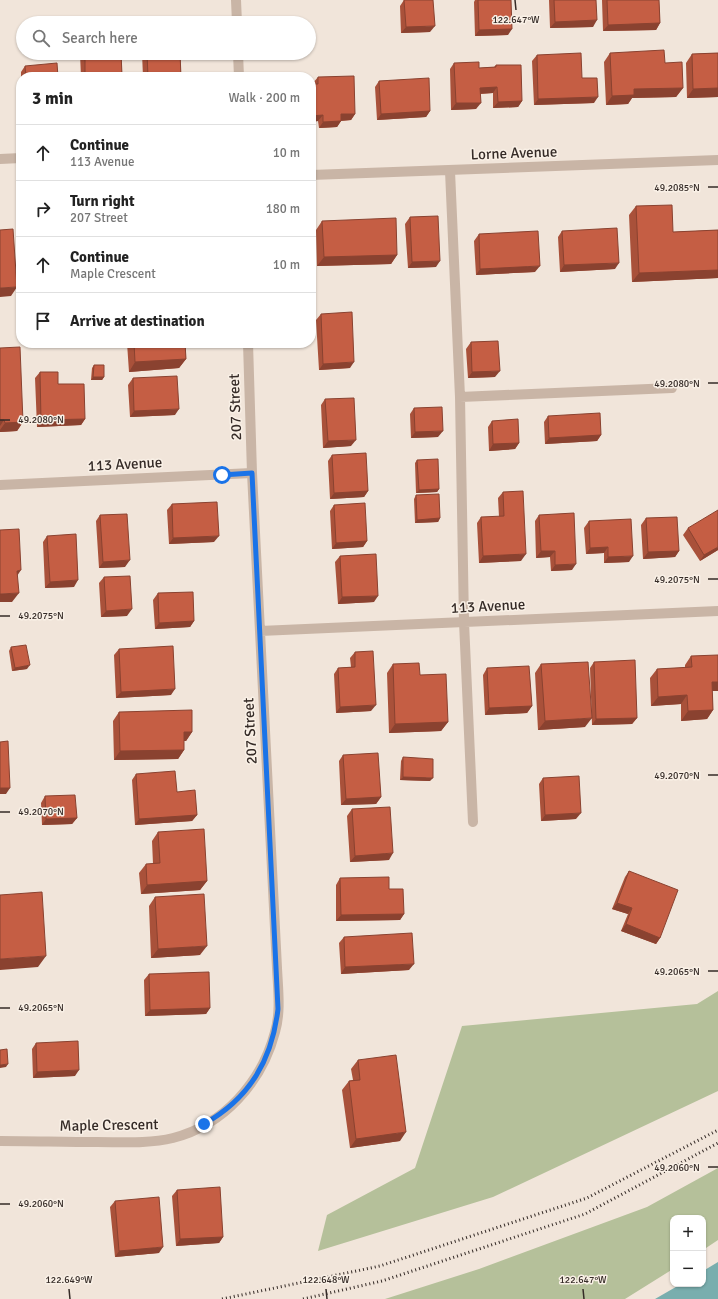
<!DOCTYPE html>
<meta charset="utf-8">
<style>
body{margin:0;font-family:Signika,sans-serif;background:#f2f2f2;color:#222}
.controls{position:absolute;right:12px;bottom:12px;display:grid;overflow:hidden;border-radius:8px;box-shadow:0 1px 3px #0004}
.controls button{width:36px;height:36px;display:grid;place-items:center;padding:0;border:0;border-bottom:1px solid #e0e0e0;background:#fff;color:#222;font:20px sans-serif}
.stop{position:absolute;width:12px;height:12px;margin:-9px;border:3px solid #1a73e8;border-radius:50%;background:#fff}
.stop.end{background:#1a73e8;border-color:#fff;box-shadow:0 1px 4px #0008}
.list{margin:0;padding:0;list-style:none}
h2{display:flex;justify-content:space-between;align-items:center;height:52px;margin:0;padding:0 16px;font-size:17px}
h2 small{font-size:13px;font-weight:400;color:#767676}
.list li{display:grid;grid-template-columns:26px 1fr auto;gap:12px;align-items:center;box-sizing:border-box;height:56px;padding:0 16px;border-top:1px solid #e0e0e0}
.list b{display:block;font-size:15px;white-space:nowrap}
.list p{margin:0;font-size:13px;white-space:nowrap;color:#767676}
.list em{font-size:13px;font-style:normal;color:#767676}
.icon{flex:none;width:22px;height:22px;fill:none;stroke:currentColor;stroke-width:2;stroke-linecap:round;stroke-linejoin:round}
.map{position:relative;flex:none;width:718px;height:1299px;overflow:hidden}
.search{position:absolute;background:#fff;box-shadow:0 1px 3px #0004;left:16px;top:16px;width:300px;height:44px;display:flex;align-items:center;gap:10px;box-sizing:border-box;padding:0 14px;border-radius:22px;color:#767676;font-size:15px}
.panel{position:absolute;background:#fff;box-shadow:0 1px 3px #0004;left:16px;top:72px;width:300px;height:276px;border-radius:16px}
.map>svg:first-child{display:block}
.green{fill:#b5c09a}
.water{fill:#79aeae}
.lines{fill:none;stroke-linecap:round;stroke-linejoin:round}
.minor{stroke:#c9b5a6;stroke-width:10}
.rail{stroke:#352b27;stroke-width:3;stroke-dasharray:1 3;stroke-linecap:butt}
.wall{fill:#a9513a}
.shaded-wall{fill:#8a4230}
.building{fill:#c55e44;stroke:#8a4230}
.route{stroke:#1a73e8;stroke-width:5}
.ticks{fill:none;stroke:#352b27;stroke-width:1.5}
.labels{text-anchor:middle;stroke-width:3;stroke-linejoin:round;paint-order:stroke}
.street-label{font-size:15px;fill:#352b27;stroke:#f9f0e6}
.ticks-label{font-size:10px;text-anchor:middle;fill:#352b27;stroke:#f9f0e6;stroke-width:3;stroke-linejoin:round;paint-order:stroke}
</style>
<div class="map">
<svg width="718" height="1299" viewBox="0 0 718 1299">
<rect width="100%" height="100%" fill="#f1e5da"/>
<path class="green" d="M718,991V1091L493,1197L318,1251L327,1215L415,1168L462,1026L697,1004Z
M718,1168V1240L703,1250V1218H673V1269L625,1299H385L479,1269L647,1207Z"/>
<path class="water" d="M718,1262V1299H655L681,1284H703V1271Z"/>
<g class="lines">
<path class="minor" d="M236,0L237,23
M238,53L239,77
M0,159L21,158
M450,171L460,397L464,622L473,822
M311,175L718,160
M460,397L672,388
M0,485L252,473
M260,631L718,611
M0,1141C32,1141 65,1142 97,1142C122,1142 148,1144 173,1138C224,1125 262,1082 275,1032C281,1012 278,989 277,968L252,473L248,343"/>
<path class="rail" d="M222,1299L380,1266L587,1198L718,1130
M303,1299L382,1281L585,1214L718,1143"/>
</g>
<path class="wall" d="M404,0L430,32L401,33L400,6Z
M475,0H511L508,35L475,36L474,2Z
M549,0H596L593,27L550,28Z
M602,0H659L660,23L656,30L603,31Z
M81,53H121L122,75L121,77H81L80,54Z
M142,53H180L181,77H143Z
M610,53L665,63L683,88L676,97L632,98L628,104L606,105L604,62Z
M718,53V97L687,98L686,63L692,54Z
M537,55L582,78L594,103L534,105L532,61Z
M454,63L479,68L494,67L496,65L522,101L518,107L493,108V93L480,94L476,109L451,110L450,69Z
M25,66L58,77H21V72Z
M318,77L355,114L351,120L341,121L337,127L319,128L318,121L311,122V84H313V83Z
M379,81L430,111L426,117L377,120L375,87Z
M636,206L673,232L718,230V278L632,282L629,215Z
M410,217L436,267L408,268L405,224Z
M322,221L397,255L391,264L317,266L316,230Z
M562,231L615,269L560,272L558,237Z
M21,234V277L19,237Z
M479,234L535,272L476,275L474,241Z
M21,304V311L20,306Z
M321,314L350,368L319,370L316,320Z
M471,342L495,377L468,378L466,349Z
M127,343H185L186,359L179,368L129,372Z
M0,348L23,422L17,431L0,432Z
M94,365L104,377L102,380H91L92,368Z
M40,372L58,384L85,419L81,425L37,427L35,378Z
M133,378L175,415L130,417L128,385Z
M325,399L351,446L323,448L321,405Z
M414,408L438,437L411,438L410,414Z
M548,416L601,435L597,441L545,444L544,422Z
M492,421L519,443L515,449L489,451L488,427Z
M332,455L368,491L364,497L330,499L328,461Z
M417,460L439,489L437,492L416,493L415,463Z
M503,492L521,561L479,563L477,523L481,517H499L498,498Z
M416,495L440,518L438,522L415,523L414,499Z
M172,504L214,542L169,544L167,510Z
M334,505L367,541L363,547L332,549L330,511Z
M100,515L125,567L99,568L96,521Z
M539,515L572,570L551,571L550,557L536,558L535,521Z
M646,518L679,551L675,557L643,559L641,525Z
M589,521L629,562L604,563V553L586,554L584,528Z
M688,528L718,550L700,561L683,535Z
M47,536L74,587L45,588L43,542Z
M340,556L374,602L338,604L335,562Z
M104,577L127,616L101,617L99,583Z
M158,593L194,621L190,627L155,629L153,600Z
M11,647L27,669L12,671L9,651Z
M119,649L171,695L116,698L114,655Z
M355,652L371,711L336,713L334,674L338,668L351,667L350,658Z
M691,656L718,691H712L713,710L707,719L681,721V704L651,706L650,678L657,669L685,668V665Z
M594,662L637,718L632,724L592,725L590,668Z
M393,664L420,675L448,722L441,731L389,733L387,673Z
M541,664L585,727L538,730L535,673Z
M487,668L532,706L527,713L485,715L483,675Z
M119,712L192,732L186,741H184V750L178,759L114,760L113,721Z
M343,755L381,797L376,804L341,805L339,761Z
M403,757L430,781L400,780L401,761Z
M136,774L177,792L197,815L192,821L135,825L132,780Z
M543,778L576,819L541,821L539,784Z
M45,796L77,818L72,824L42,825L41,803Z
M352,809L389,860L350,862L347,816Z
M158,832L207,881L200,890L141,894L139,873L146,864H153L152,841Z
M629,871L660,938L656,944L621,931L628,914L612,909L625,877Z
M340,878L404,914L400,920L336,921V885Z
M155,897L200,955L151,958L149,906Z
M344,937L409,970L341,974L339,943Z
M149,974L210,1008L206,1014L145,1016L144,980Z
M36,1043L75,1076L33,1078L32,1049Z
M358,1060L400,1141L350,1148L342,1090L349,1081L353,1080L351,1069Z
M177,1190L223,1237L219,1243L176,1246L172,1196Z
M115,1201L159,1253L115,1257L110,1207Z"/>
<path class="shaded-wall" d="M597,20L593,27L550,28L555,22Z
M660,23L656,30L603,31L608,25Z
M435,26L430,32L401,33L406,27Z
M512,29L508,35L475,36L479,30Z
M122,75L121,77H108L109,76Z
M85,76H98L97,77H85Z
M497,87L493,93L476,94L480,88Z
M683,88L676,97L632,98L628,104L606,105L612,96L634,89Z
M718,88V97L687,98L693,89Z
M598,97L594,103L534,105L538,99Z
M522,101L518,107L493,108L498,102Z
M456,103H481L476,109L451,110Z
M430,111L426,117L377,120L381,114Z
M341,114H355L351,120L337,121Z
M323,115L318,121L311,122V116Z
M341,121L337,127L319,128L323,122Z
M397,255L391,264L317,266L324,257Z
M440,261L436,267L408,268L412,262Z
M619,263L615,269L560,272L564,265Z
M540,266L535,272L476,275L480,269Z
M718,270V278L632,282L639,273Z
M17,287L11,296L0,297V288Z
M186,359L179,368L129,372L135,362Z
M354,362L350,368L319,370L323,364Z
M500,371L495,377L468,378L472,372Z
M93,377H104L102,380H91Z
M179,409L175,415L130,417L134,411Z
M85,419L81,425L37,427L41,420Z
M0,420H4L0,426Z
M23,422L17,431L0,432V430L5,423Z
M443,431L438,437L411,438L415,432Z
M601,435L597,441L545,444L549,438Z
M356,440L351,446L323,448L328,441Z
M519,443L515,449L489,451L493,444Z
M439,489L437,492L416,493L419,490Z
M368,491L364,497L330,499L334,493Z
M440,518L438,522L415,523L417,520Z
M219,536L214,542L169,544L173,538Z
M367,541L363,547L332,549L336,543Z
M608,547L604,553L586,554L590,548Z
M718,547V550L700,561L704,555Z
M541,551H555L550,557L536,558Z
M679,551L675,557L643,559L648,552Z
M526,554L521,561L479,563L483,556Z
M633,556L629,562L604,563L608,557Z
M130,560L125,567L99,568L103,562Z
M576,564L572,570L551,571L555,565Z
M21,570L15,579L17,571Z
M78,580L74,587L45,588L50,582Z
M19,593L12,602H0V594Z
M378,596L374,602L338,604L342,597Z
M132,609L127,616L101,617L106,611Z
M194,621L190,627L155,629L159,623Z
M30,665L27,669L12,671L15,668Z
M712,682H718V691H706Z
M175,689L171,695L116,698L121,692Z
M687,695L681,704L651,706L658,697Z
M376,705L371,711L336,713L340,707Z
M532,706L527,713L485,715L489,708Z
M713,710L707,719L681,721L688,711Z
M592,718L585,727L538,730L545,721Z
M637,718L632,724L592,725L596,719Z
M448,722L441,731L389,733L395,724Z
M184,732H192L186,741H178Z
M184,750L178,759L114,760L120,751Z
M403,777L433,778L430,781L400,780Z
M0,788H10L6,794H0Z
M381,797L376,804L341,805L346,799Z
M581,813L576,819L541,821L545,815Z
M197,815L192,821L135,825L139,819Z
M77,818L72,824L42,825L46,819Z
M393,853L389,860L350,862L355,856Z
M207,881L200,890L141,894L147,885Z
M617,903L632,908L628,914L612,909Z
M404,914L400,920L336,921L341,915Z
M626,924L660,938L656,944L621,931Z
M207,946L200,955L151,958L158,949Z
M46,956L38,967L0,970V959Z
M414,964L409,970L341,974L345,967Z
M210,1008L206,1014L145,1016L150,1010Z
M8,1064L6,1067L0,1068V1065Z
M79,1070L75,1076L33,1078L37,1072Z
M406,1132L400,1141L350,1148L356,1139Z
M223,1237L219,1243L176,1246L180,1239Z
M163,1247L159,1253L115,1257L119,1251Z"/>
<path class="building" d="M404,0H433L435,26L406,27Z
M478,0H511L512,29L479,30Z
M554,0H596L597,20L555,22Z
M607,0H659L660,23L608,25Z
M664,50L665,63L682,62L683,88L634,89V95L612,96L610,53Z
M85,53H121L122,75L109,76V77H98V76H85Z
M147,53H180L181,77H148Z
M581,53L582,78H597L598,97L538,99L537,55Z
M718,53V88L693,89L692,54Z
M479,62V68L496,67V65H521L522,101L498,102L497,87L480,88L481,103H456L454,63Z
M57,63L58,77H26L25,66Z
M354,76L355,114H341V121L323,122V115L311,116V84H318V77Z
M429,78L430,111L381,114L379,81Z
M672,205L673,232L718,230V270L639,273L636,206Z
M438,216L440,261L412,262L410,217Z
M396,218L397,255L324,257L322,221Z
M617,228L619,263L564,265L562,231Z
M13,229L17,287L0,288V230Z
M538,231L540,266L480,269L479,234Z
M352,312L354,362L323,364L321,314Z
M498,341L500,371L472,372L471,342Z
M134,343H185L186,359L135,362Z
M20,347L23,422L5,423L4,420H0V348Z
M94,365H104V377H93Z
M40,372H58V384H84L85,419L41,420Z
M177,376L179,409L134,411L133,378Z
M354,398L356,440L328,441L325,399Z
M442,407L443,431L415,432L414,408Z
M600,413L601,435L549,438L548,416Z
M518,419L519,443L493,444L492,421Z
M366,453L368,491L334,493L332,455Z
M438,459L439,489L419,490L417,460Z
M523,491L526,554L483,556L481,517L504,516L503,492Z
M439,494L440,518L417,520L416,495Z
M217,502L219,536L173,538L172,504Z
M365,503L367,541L336,543L334,505Z
M718,510V547L704,555L688,528Z
M574,513L576,564L555,565V551H541L539,515Z
M127,514L130,560L103,562L100,515Z
M677,517L679,551L648,552L646,518Z
M631,519L633,556L608,557V547L590,548L589,521Z
M19,529L21,570L17,571L19,593L0,594V530Z
M76,534L78,580L50,582L47,536Z
M376,554L378,596L342,597L340,556Z
M130,576L132,609L106,611L104,577Z
M193,592L194,621L159,623L158,593Z
M26,645L30,665L15,668L11,647Z
M173,646L175,689L121,692L119,649Z
M373,651L376,705L340,707L338,668L355,667V652Z
M718,655V682H712L713,710L688,711L687,695L658,697L657,669L692,667L691,656Z
M635,660L637,718L596,719L594,662Z
M588,662L592,718L545,721L541,664Z
M419,663L420,675L446,674L448,722L395,724L393,664Z
M529,666L532,706L489,708L487,668Z
M192,710V732H184V750L120,751L119,712Z
M8,741L10,788H0V742Z
M378,753L381,797L346,799L343,755Z
M403,757L433,759V778L403,777Z
M175,771L177,792L195,790L197,815L139,819L136,774Z
M579,776L581,813L545,815L543,778Z
M75,795L77,818L46,819L45,796Z
M390,807L393,853L355,856L352,809Z
M204,829L207,881L147,885L146,864L160,863L158,832Z
M629,871L678,890L660,938L626,924L632,908L617,903Z
M389,877V889H403L404,914L341,915L340,878Z
M42,892L46,956L0,959V895Z
M204,894L207,946L158,949L155,897Z
M412,933L414,964L345,967L344,937Z
M209,972L210,1008L150,1010L149,974Z
M78,1041L79,1070L37,1072L36,1043Z
M7,1049L8,1064L0,1065V1050Z
M396,1055L406,1132L356,1139L349,1081L360,1080L358,1060Z
M220,1187L223,1237L180,1239L177,1190Z
M159,1197L163,1247L119,1251L115,1201Z"/>
<g class="lines">
<path class="route" d="M204,1124C250,1098 272,1060 278,1009L252,473L222,475"/>
</g>
<path class="ticks" d="M515,0L516,10M708,187H718M708,383H718M0,420H10M708,579H718M0,616H10M708,775H718M0,812H10M708,971H718M0,1008H10M708,1167H718M0,1204H10M69,1289L70,1299M326,1289L327,1299M583,1289L584,1299"/>
<g class="labels">
<g class="street-label">
<text transform="translate(514 153) rotate(-2)" y="5">Lorne Avenue</text>
<text transform="translate(235 407) rotate(-92)" y="5">207 Street</text>
<text transform="translate(125 464) rotate(-3)" y="5">113 Avenue</text>
<text transform="translate(488 606) rotate(-3)" y="5">113 Avenue</text>
<text transform="translate(250 731) rotate(-93)" y="5">207 Street</text>
<text transform="translate(109 1125) rotate(-1)" y="5">Maple Crescent</text>
</g>
</g>
<g class="ticks-label">
<text x="516" y="23">122.647°W</text>
<text x="677" y="191">49.2085°N</text>
<text x="677" y="387">49.2080°N</text>
<text x="41" y="423">49.2080°N</text>
<text x="677" y="583">49.2075°N</text>
<text x="41" y="619">49.2075°N</text>
<text x="677" y="779">49.2070°N</text>
<text x="41" y="815">49.2070°N</text>
<text x="677" y="975">49.2065°N</text>
<text x="41" y="1011">49.2065°N</text>
<text x="677" y="1171">49.2060°N</text>
<text x="41" y="1207">49.2060°N</text>
<text x="69" y="1283">122.649°W</text>
<text x="326" y="1283">122.648°W</text>
<text x="583" y="1283">122.647°W</text>
</g>
</svg>
<div class="controls">
<button>+</button>
<button>−</button>
</div>
<div class="stop" style="left:222px;top:475px"></div>
<div class="stop end" style="left:204px;top:1124px"></div>
<div class="search"><svg class="icon" aria-label="search" viewBox="0 0 24 24"><circle cx="10" cy="10" r="6"/><path d="M15 15l6 6"/></svg>Search here</div>
<section class="panel">
<h2>3 min<small>Walk · 200 m</small></h2>
<ul class="list">
<li><svg class="icon" aria-label="ahead" viewBox="0 0 24 24"><path d="M12 20V5M6 11l6-6 6 6"/></svg><div><b>Continue</b><p>113 Avenue</p></div><em>10 m</em></li>
<li><svg class="icon" aria-label="right" viewBox="0 0 24 24"><path d="M7 20v-9h11M14 6l5 5-5 5"/></svg><div><b>Turn right</b><p>207 Street</p></div><em>180 m</em></li>
<li><svg class="icon" aria-label="ahead" viewBox="0 0 24 24"><path d="M12 20V5M6 11l6-6 6 6"/></svg><div><b>Continue</b><p>Maple Crescent</p></div><em>10 m</em></li>
<li><svg class="icon" aria-label="arrive" viewBox="0 0 24 24"><path d="M6 21V4h12l-3 4 3 4H6"/></svg><div><b>Arrive at destination</b></div></li>
</ul>
</section>
</div>
